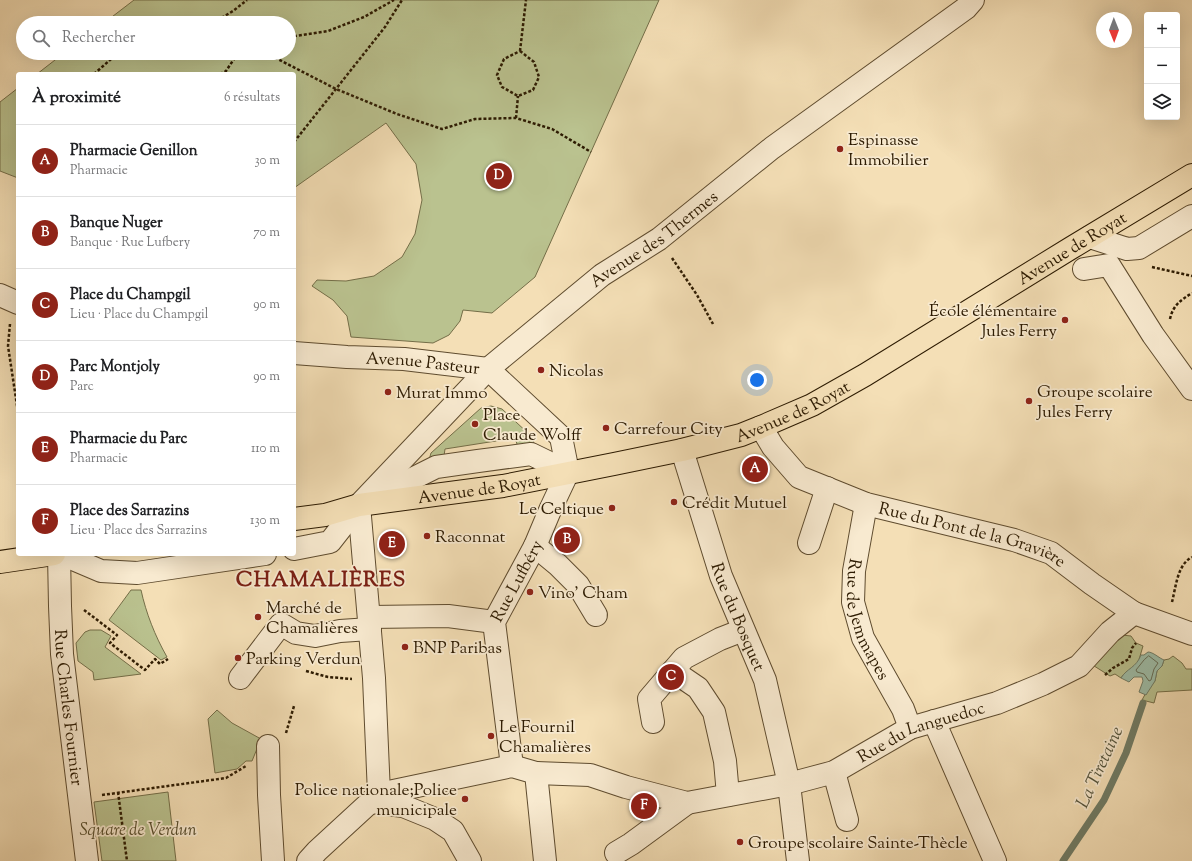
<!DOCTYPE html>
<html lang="fr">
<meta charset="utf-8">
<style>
body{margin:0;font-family:"Sorts Mill Goudy",serif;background:#f6f6f6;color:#202124}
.controls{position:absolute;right:12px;top:12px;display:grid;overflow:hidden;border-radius:4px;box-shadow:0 4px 16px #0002}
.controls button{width:36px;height:36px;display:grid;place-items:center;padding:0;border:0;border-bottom:1px solid #e0e0e0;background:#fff;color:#202124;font:20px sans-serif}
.compass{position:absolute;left:1096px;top:12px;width:36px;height:36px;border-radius:50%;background:#fff;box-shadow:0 4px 16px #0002;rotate:179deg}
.you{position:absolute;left:757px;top:380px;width:14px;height:14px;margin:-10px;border:3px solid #fff;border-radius:50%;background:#1a73e8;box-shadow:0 0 0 6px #1a73e833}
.badge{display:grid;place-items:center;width:26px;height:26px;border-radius:50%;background:#8f2418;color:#fff;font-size:13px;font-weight:700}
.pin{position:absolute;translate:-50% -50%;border:2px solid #fff;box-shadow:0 1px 4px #0006}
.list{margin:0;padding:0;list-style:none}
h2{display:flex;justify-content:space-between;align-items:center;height:52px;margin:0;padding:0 16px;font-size:17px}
h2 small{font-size:13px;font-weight:400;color:#757577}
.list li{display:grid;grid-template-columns:26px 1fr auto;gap:12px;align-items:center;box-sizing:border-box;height:72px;padding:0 16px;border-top:1px solid #e0e0e0}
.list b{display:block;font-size:15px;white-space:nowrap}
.list p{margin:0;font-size:13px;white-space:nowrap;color:#757577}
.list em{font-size:13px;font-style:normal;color:#757577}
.icon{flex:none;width:22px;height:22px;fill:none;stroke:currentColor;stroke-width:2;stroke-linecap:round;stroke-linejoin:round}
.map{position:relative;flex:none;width:1192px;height:861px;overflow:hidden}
.search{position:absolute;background:#fff;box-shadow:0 4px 16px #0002;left:16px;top:16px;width:280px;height:44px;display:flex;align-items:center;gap:10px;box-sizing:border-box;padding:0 14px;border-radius:22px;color:#757577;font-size:15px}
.panel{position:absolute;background:#fff;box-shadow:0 4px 16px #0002;left:16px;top:72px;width:280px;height:484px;border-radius:4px}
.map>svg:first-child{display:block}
.green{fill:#bac28f;stroke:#746e48}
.water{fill:#9dbda8;stroke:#707c66}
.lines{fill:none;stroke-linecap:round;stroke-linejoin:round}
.shore{stroke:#656c55;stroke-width:1}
.stream{stroke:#707c66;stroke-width:7}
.minor-casing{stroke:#5f4c2f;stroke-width:24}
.major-casing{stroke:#2d1b02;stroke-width:24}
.path{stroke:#2d1b02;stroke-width:2.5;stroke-dasharray:3 2;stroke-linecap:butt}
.minor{stroke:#f8ead0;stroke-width:22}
.major{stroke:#f4dfb6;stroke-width:22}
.poi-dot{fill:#8f2418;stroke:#f8ead0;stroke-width:1.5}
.labels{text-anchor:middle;stroke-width:3.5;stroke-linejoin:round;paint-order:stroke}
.poi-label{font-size:17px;fill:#2d1b02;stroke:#f8ead0;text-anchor:start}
.street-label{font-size:17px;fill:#2d1b02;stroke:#f8ead0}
.park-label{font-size:17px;font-style:italic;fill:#574d2c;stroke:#f8ead0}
.water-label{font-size:18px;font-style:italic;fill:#54543c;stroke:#f8ead0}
.district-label{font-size:21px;font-weight:bold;letter-spacing:1px;fill:#7a1f14;stroke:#f8ead0}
</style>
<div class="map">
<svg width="1192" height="861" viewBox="0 0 1192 861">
<rect width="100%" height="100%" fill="#f4dfb6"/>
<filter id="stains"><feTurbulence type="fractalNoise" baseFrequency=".005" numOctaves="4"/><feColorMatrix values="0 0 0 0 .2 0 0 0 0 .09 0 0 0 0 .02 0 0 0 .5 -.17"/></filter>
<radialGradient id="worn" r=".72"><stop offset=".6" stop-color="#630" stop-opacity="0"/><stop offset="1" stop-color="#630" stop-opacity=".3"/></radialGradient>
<path class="green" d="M134,0H659L535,277L492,313L463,310L460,321L449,335L433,343L351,337L347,316L333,300L312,286L317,280L346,281L374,276L402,257L415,234L422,200L416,164L386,123L294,188V74H37L64,53H289V23H104Z
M18,88V178L0,171V102Z
M491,406L502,409L530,435L534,443L518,447L515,438L445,449L444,456L429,460L431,453L481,408Z
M131,590H141C146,613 155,636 167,657L161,660L109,620Z
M90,630H101L111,636L105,647L141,674L94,680L93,672L78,661L76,643L85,632Z
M1122,635L1131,636L1136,643L1143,646L1138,663L1123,675L1121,678L1115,674L1110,676L1091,664Z
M1173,656L1182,663L1186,669H1192V690L1157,692L1154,703L1142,700L1148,689L1155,681L1157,671L1162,666L1164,660L1169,659Z
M217,710L232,723L261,739L252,761H246L237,769L215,773L208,719Z
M168,792L176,861H102L94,802Z"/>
<path class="water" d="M1148,652C1153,652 1159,658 1164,660L1162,666L1157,671L1155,681L1146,695L1139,692L1143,681L1142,677H1134L1129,682L1121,678C1127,668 1136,668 1141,655H1144Z"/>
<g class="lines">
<path class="shore" d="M1149,656L1158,663L1154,669L1151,680L1149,681L1144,674L1137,672L1136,670L1144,660Z"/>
<path class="stream" d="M1063,861L1104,800L1126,753L1143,703"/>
<defs>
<g id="minor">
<path d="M1090,237L1127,249L1139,248L1192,216"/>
<path d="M1084,269L1109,265L1153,335L1192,389"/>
<path d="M0,295L18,303"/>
<path id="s1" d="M294,353L347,357L404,359L488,369L561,437L568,472"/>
<path id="s2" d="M761,427L773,447L799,477L866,504L1014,540L1051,553L1092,584L1134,613L1192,634"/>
<path id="s3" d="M682,450L721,576L765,680L789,784L798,861"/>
<path d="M372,499L436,467L478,461L531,454L568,472"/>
<path id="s4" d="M866,504L854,571L853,602L863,638L903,709L910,728"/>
<path d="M809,543L827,488"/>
<path d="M535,546L558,565L578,585L596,615"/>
<path id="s5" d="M294,549L330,542L359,505L488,369L602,275L659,239L772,148L966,8L973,0"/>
<path id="s6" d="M59,554L60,606L62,654L87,861"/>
<path d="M61,554L101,571L137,573L265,554"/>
<path d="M369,617L448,616L494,622"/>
<path d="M673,671L698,688L714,712L725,761L728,795"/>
<path d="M240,678L281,624L296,633L315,636L340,631L370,629"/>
<path d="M934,721L995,861"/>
<path d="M653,722L649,699L684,658L720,639L743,630"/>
<path d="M268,746L269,795L273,861"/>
<path id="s7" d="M512,766L494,622L535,546L551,508L568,472"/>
<path d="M834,772L847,820"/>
<path id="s8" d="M536,773L590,775L626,787L687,803L789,784L834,772L910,728L997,703L1043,684L1079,666L1110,632L1134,613"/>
<path d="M379,794L512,766L536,773L545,861"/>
<path d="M372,802L403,806L435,819L453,831L470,861"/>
<path d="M616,853L631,844L687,803"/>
<path d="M308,861L317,851L379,794L374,678L359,505"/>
</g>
<g id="major">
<path id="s9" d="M294,519L325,515L359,505L503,486L614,464L682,450L741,435L761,427L812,405L865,375L1071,248L1192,175"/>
<path d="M0,562L54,554"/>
</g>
</defs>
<use href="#minor" class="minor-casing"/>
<use href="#major" class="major-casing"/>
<path class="path" d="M213,23L233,11L247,0
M289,37L328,31L364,17L394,0
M520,51L534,62L539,77L533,90L518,96L502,87L497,75L504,59Z
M520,51L526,0
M266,53L336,89L397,114L442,129L475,119L516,118L552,129L591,152
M94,74L118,53
M220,74L226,71L238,53
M516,118L518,96
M294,142L385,27L402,0
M672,258L697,295L713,324
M1152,267L1192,276
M1170,319C1173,305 1181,300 1192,293
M10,324L8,346L18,412
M1172,602C1176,587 1177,565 1192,557
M84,610L117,635L110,643L145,670L155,659L160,664L168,659
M306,671L328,677L352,679
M1105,675L1113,668L1129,659L1132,648L1136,643
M286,733L294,706
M118,792L127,861
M102,795L226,778L246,766"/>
<use href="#minor" class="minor"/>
<use href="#major" class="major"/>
</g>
<g class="poi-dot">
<circle cx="840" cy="149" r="4"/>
<circle cx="1065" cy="320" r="4"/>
<circle cx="541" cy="370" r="4"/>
<circle cx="388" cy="392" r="4"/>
<circle cx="1029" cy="401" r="4"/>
<circle cx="475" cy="424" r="4"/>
<circle cx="606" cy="428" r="4"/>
<circle cx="674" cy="502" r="4"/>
<circle cx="612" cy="508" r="4"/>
<circle cx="427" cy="536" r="4"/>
<circle cx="530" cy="592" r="4"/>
<circle cx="258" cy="617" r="4"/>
<circle cx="405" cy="647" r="4"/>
<circle cx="238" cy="658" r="4"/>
<circle cx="491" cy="736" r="4"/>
<circle cx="465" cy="799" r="4"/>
<circle cx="740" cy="842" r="4"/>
</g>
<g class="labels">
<g class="poi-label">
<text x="848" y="145">Espinasse<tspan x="848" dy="20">Immobilier</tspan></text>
<text x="1057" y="316" text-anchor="end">École élémentaire<tspan x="1057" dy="20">Jules Ferry</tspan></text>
<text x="549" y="376">Nicolas</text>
<text x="1037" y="397">Groupe scolaire<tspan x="1037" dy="20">Jules Ferry</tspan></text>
<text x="396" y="398">Murat Immo</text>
<text x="483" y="420">Place<tspan x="483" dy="20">Claude Wolff</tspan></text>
<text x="614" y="434">Carrefour City</text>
<text x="682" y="508">Crédit Mutuel</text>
<text x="604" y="514" text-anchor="end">Le Celtique</text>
<text x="435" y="542">Raconnat</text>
<text x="538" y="598">Vino' Cham</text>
<text x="266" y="613">Marché de<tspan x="266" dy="20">Chamalières</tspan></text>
<text x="413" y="653">BNP Paribas</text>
<text x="246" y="664">Parking Verdun</text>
<text x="499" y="732">Le Fournil<tspan x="499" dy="20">Chamalières</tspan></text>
<text x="457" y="795" text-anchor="end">Police nationale;Police<tspan x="457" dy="20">municipale</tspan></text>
<text x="748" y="848">Groupe scolaire Sainte-Thècle</text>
</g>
<g class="street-label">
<text dy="6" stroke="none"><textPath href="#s5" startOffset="482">Avenue des Thermes</textPath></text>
<text dy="6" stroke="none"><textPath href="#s9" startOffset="836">Avenue de Royat</textPath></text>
<text dy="6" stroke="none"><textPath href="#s1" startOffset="129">Avenue Pasteur</textPath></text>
<text dy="6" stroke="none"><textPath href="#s9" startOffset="512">Avenue de Royat</textPath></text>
<text dy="6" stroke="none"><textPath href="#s9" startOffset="188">Avenue de Royat</textPath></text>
<text dy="6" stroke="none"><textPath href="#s2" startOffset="246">Rue du Pont de la Gravière</textPath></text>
<text dy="6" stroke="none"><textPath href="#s7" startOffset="192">Rue Lufbéry</textPath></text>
<text dy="6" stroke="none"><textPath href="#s3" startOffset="176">Rue du Bosquet</textPath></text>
<text dy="6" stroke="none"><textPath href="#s4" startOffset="119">Rue de Jemmapes</textPath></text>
<text dy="6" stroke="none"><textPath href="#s6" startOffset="154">Rue Charles Fournier</textPath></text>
<text dy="6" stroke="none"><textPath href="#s8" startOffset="402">Rue du Languedoc</textPath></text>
</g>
<g class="park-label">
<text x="138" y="835">Square de Verdun</text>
</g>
<g class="water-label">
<text transform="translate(1099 767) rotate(-65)" y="6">La Tiretaine</text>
</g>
<g class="district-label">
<text x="321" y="586">CHAMALIÈRES</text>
</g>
</g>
<rect width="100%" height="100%" filter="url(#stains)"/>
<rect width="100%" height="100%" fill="url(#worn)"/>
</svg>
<div class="controls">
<button>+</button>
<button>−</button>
<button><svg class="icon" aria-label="layers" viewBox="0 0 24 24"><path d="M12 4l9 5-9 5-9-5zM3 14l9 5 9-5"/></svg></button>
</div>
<svg class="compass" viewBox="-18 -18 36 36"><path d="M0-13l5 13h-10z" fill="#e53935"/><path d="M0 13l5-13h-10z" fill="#757577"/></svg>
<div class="you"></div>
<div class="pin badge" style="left:755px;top:469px">A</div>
<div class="pin badge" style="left:567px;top:540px">B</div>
<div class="pin badge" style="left:671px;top:677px">C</div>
<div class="pin badge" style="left:499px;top:176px">D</div>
<div class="pin badge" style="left:392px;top:544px">E</div>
<div class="pin badge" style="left:644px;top:806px">F</div>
<div class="search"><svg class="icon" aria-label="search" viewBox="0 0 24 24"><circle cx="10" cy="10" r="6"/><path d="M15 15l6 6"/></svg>Rechercher</div>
<section class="panel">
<h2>À proximité<small>6 résultats</small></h2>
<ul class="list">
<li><span class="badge">A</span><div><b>Pharmacie Genillon</b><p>Pharmacie</p></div><em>30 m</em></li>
<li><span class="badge">B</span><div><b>Banque Nuger</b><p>Banque · Rue Lufbery</p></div><em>70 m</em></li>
<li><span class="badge">C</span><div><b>Place du Champgil</b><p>Lieu · Place du Champgil</p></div><em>90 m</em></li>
<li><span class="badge">D</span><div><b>Parc Montjoly</b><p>Parc</p></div><em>90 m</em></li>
<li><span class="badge">E</span><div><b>Pharmacie du Parc</b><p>Pharmacie</p></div><em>110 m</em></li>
<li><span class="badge">F</span><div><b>Place des Sarrazins</b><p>Lieu · Place des Sarrazins</p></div><em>130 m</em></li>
</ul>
</section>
</div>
